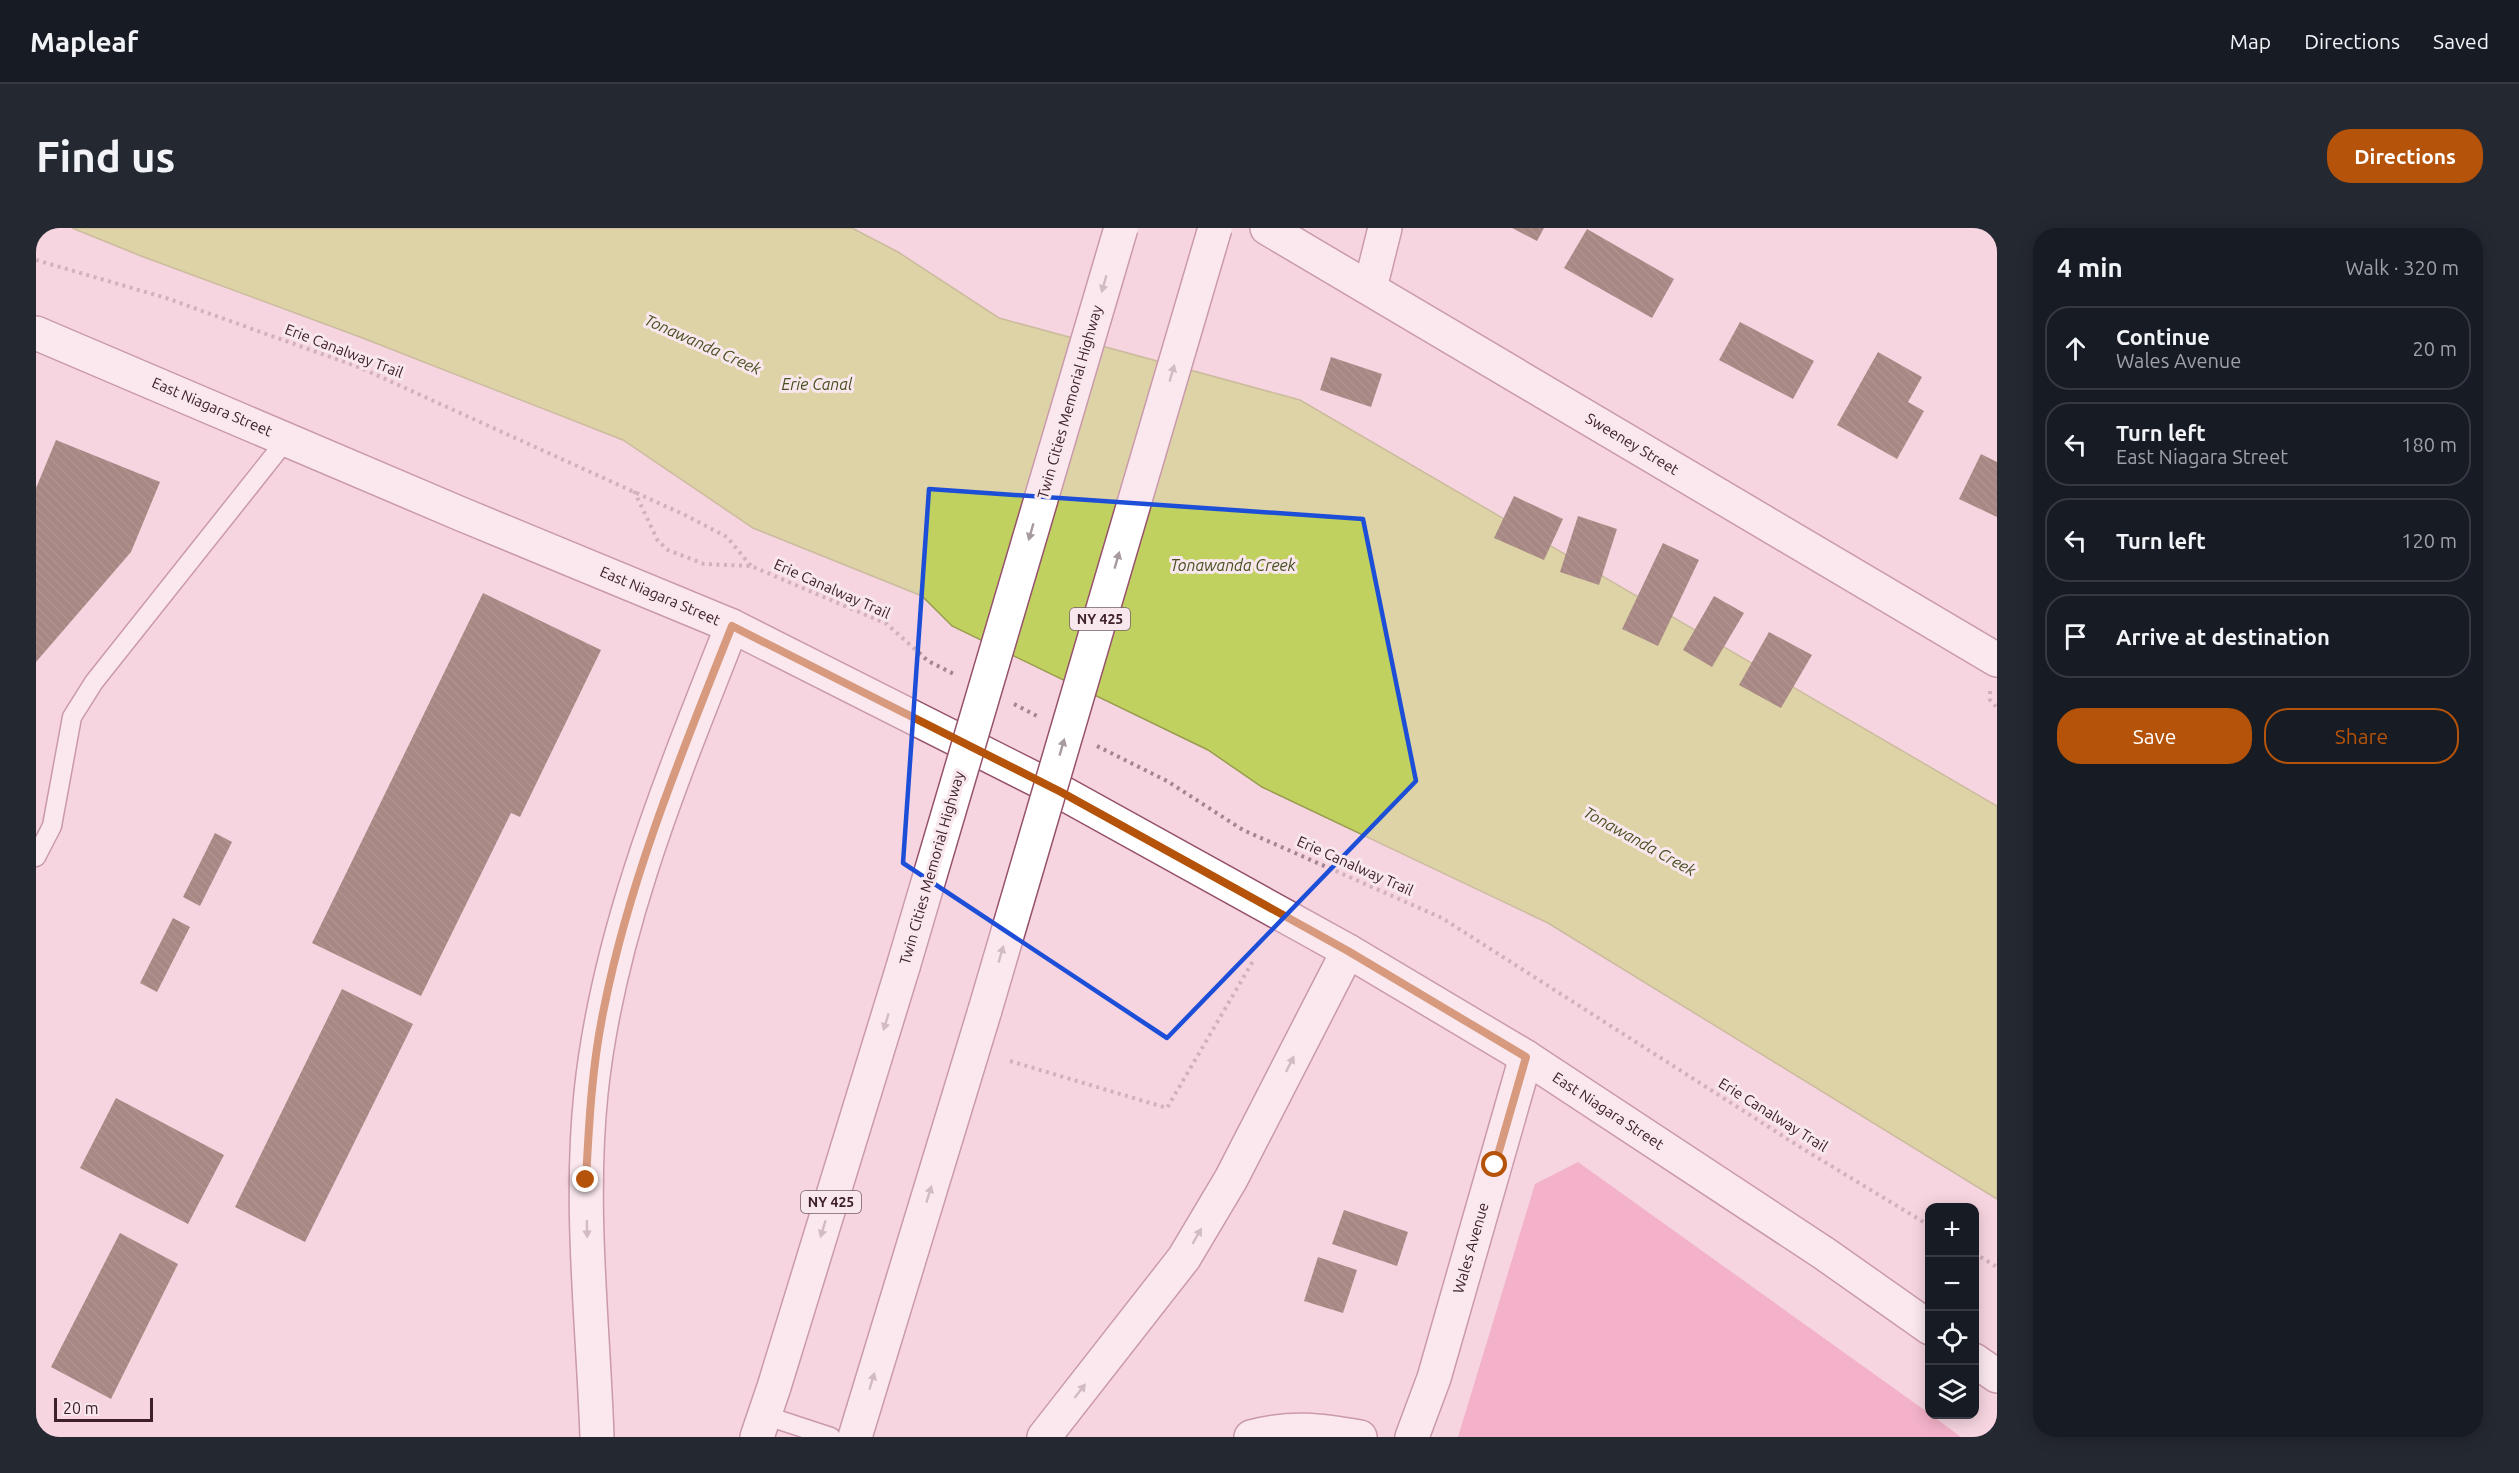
<!DOCTYPE html>
<meta charset="utf-8">
<style>
body{margin:0;font-family:Ubuntu,sans-serif;background:#242831;color:#f1f3f6}
.controls{position:absolute;right:18px;bottom:18px;display:grid;overflow:hidden;border-radius:12px;box-shadow:0 3px 15px #0003}
.controls button{width:54px;height:54px;display:grid;place-items:center;padding:0;border:0;border-bottom:2px solid #363941;background:#171b24;color:#f1f3f6;font:30px sans-serif}
.scale{position:absolute;left:18px;bottom:15px;width:99px;box-sizing:border-box;padding-left:6px;border:3px solid #3e202b;border-top:0;font-size:16px;line-height:21px;white-space:nowrap;color:#3e202b;-webkit-text-stroke:4px #f8e7ec;paint-order:stroke}
.stop{position:absolute;width:18px;height:18px;margin:-14px;border:4px solid #b45309;border-radius:50%;background:#fff}
.stop.end{background:#b45309;border-color:#fff;box-shadow:0 2px 6px #0008}
.list{margin:0;padding:0;list-style:none}
h2{display:flex;justify-content:space-between;align-items:center;height:78px;margin:0;padding:0 24px;font-size:26px}
h2 small{font-size:20px;font-weight:400;color:#9ea1a6}
.list li{display:grid;grid-template-columns:39px 1fr auto;gap:18px;align-items:center;box-sizing:border-box;height:84px;margin:0 12px 12px;padding:0 12px;border:2px solid #363941;border-radius:24px}
.list b{display:block;font-size:22px;white-space:nowrap}
.list p{margin:0;font-size:20px;white-space:nowrap;color:#9ea1a6}
.list em{font-size:20px;font-style:normal;color:#9ea1a6}
.actions{display:flex;gap:12px;padding:18px 24px}
.actions a{flex:1;padding:14px 0;border:2px solid #b45309;border-radius:24px;text-align:center;font-size:21px;color:#b45309}
.actions .main{background:#b45309;color:#fff}
.icon{flex:none;width:33px;height:33px;fill:none;stroke:currentColor;stroke-width:2;stroke-linecap:round;stroke-linejoin:round}
.map{position:relative;flex:none;width:1961px;height:1209px;overflow:hidden;border-radius:24px}
header{display:flex;align-items:center;gap:36px;box-sizing:border-box;height:84px;padding:0 30px;background:#171b24;border-bottom:2px solid #363941}
header strong{font-size:28px}
nav{display:flex;gap:33px;margin-inline-start:auto;font-size:21px}
.intro{display:flex;align-items:center;justify-content:space-between;box-sizing:border-box;height:144px;padding:0 36px}
h1{margin:0;font-size:42px}
.button{padding:15px 27px;border-radius:24px;background:#b45309;color:#fff;font-size:21px;font-weight:700}
main{display:flex;gap:36px;padding:0 36px}
aside{flex:1;background:#171b24;border-radius:24px;box-shadow:0 3px 15px #0003}
.map>svg:first-child{display:block}
.green{fill:#ef87ae}
.water{fill:#c0d15f;stroke:#999c4f;stroke-width:1.5}
.building{fill:url(#building-back-hatch)}
.lines{fill:none;stroke-linecap:round;stroke-linejoin:round}
.lane-casing{stroke:#96516c;stroke-width:21}
.street-casing{stroke:#96516c;stroke-width:36}
.secondary-casing{stroke:#96516c;stroke-width:36}
.primary-casing{stroke:#96516c;stroke-width:36}
.path{stroke:#a48590;stroke-width:4;stroke-dasharray:3 4.5;stroke-linecap:butt}
.lane{stroke:#fff;stroke-width:18}
.street{stroke:#fff;stroke-width:33}
.secondary{stroke:#fff;stroke-width:33}
.primary{stroke:#fff;stroke-width:33}
.primary-bridge-casing{stroke:#96516c;stroke-width:36;stroke-linecap:butt}
.primary-bridge{stroke:#fff;stroke-width:33}
.oneway{fill:#a89ba0}
.route{stroke:#b45309;stroke-width:8}
.marked{fill:none;stroke:#1d4ed8;stroke-width:4.5;stroke-linejoin:round}
.labels{text-anchor:middle;stroke-width:6;stroke-linejoin:round;paint-order:stroke}
.shield{fill:#f8e7ec;stroke:#765c65;stroke-width:1.5}
.shield-label{font-size:14px;font-weight:bold;fill:#3e202b}
.street-label{font-size:15px;fill:#3e202b;stroke:#f8e7ec}
.water-label{font-size:16px;font-style:italic;fill:#484f21;stroke:#f8e7ec}
</style>
<header>
<strong>Mapleaf</strong>
<nav><a>Map</a><a>Directions</a><a>Saved</a></nav>
</header>
<div class="intro"><h1>Find us</h1><a class="button">Directions</a></div>
<main>
<div class="map">
<svg width="1961" height="1209" viewBox="0 0 1961 1209">
<defs>
<pattern id="building-back-hatch" width="6" height="6" patternUnits="userSpaceOnUse" patternTransform="scale(1.5)"><rect width="6" height="6" fill="#492c15"/><path d="M-1 5l2 2M0 0l6 6M5-1l2 2" fill="none" stroke="#5c422e"/></pattern>
</defs>
<rect width="100%" height="100%" fill="#f6d5e0"/>
<path class="green" d="M1542,934L1894,1186L1925,1209H1422L1499,956Z"/>
<path class="water" d="M36,0H816L862,24L963,90L1264,172L1961,578V971L1512,695L1226,559L1172,522L916,398L886,368L717,300L587,212L324,109L105,28Z"/>
<path class="building" d="M1476,0H1508L1501,13Z
M1551,1L1638,51L1616,90L1528,40Z
M1704,94L1778,133L1757,171L1683,132Z
M1842,124L1886,149L1872,174L1888,183L1861,231L1801,197Z
M1295,129L1346,146L1335,179L1284,162Z
M20,212L124,254L95,324L0,434V260Z
M1945,226L1961,234V289L1923,271Z
M1478,268L1527,291L1508,332L1458,310Z
M1542,288L1581,301L1563,357L1524,344Z
M1627,315L1663,332L1622,418L1586,401Z
M447,365L565,422L484,589L475,585L385,768L276,715Z
M1678,368L1708,385L1676,439L1647,422Z
M1733,404L1776,427L1745,480L1703,457Z
M179,605L196,614L164,678L147,669Z
M137,690L154,699L121,764L104,755Z
M306,761L377,796L269,1014L199,979Z
M80,870L188,927L152,996L44,940Z
M1308,982L1372,1004L1361,1038L1296,1016Z
M84,1005L142,1036L75,1171L15,1139Z
M1282,1029L1321,1042L1307,1085L1268,1073Z"/>
<g class="lines">
<defs>
<path id="lane" d="M0,629L16,598L36,489L58,454L251,211
M728,1187L795,1209"/>
<path id="street" d="M1334,60L1349,0
M1215,1209C1256,1198 1284,1202 1324,1209
M1376,1209L1398,1150L1490,829"/>
<path id="secondary" d="M1231,0L1961,432
M0,105L425,286L696,398L1025,564L1312,723L1490,829L1789,1026L1894,1100
M1938,1132L1961,1148"/>
<path id="primary" d="M561,1209C557,1094 543,980 555,865C572,703 637,548 696,398
M721,1209L738,1159L867,739
M819,1209L949,782
M1008,1209L1148,1030L1195,951L1312,723"/>
</defs>
<use href="#lane" class="lane-casing"/>
<use href="#street" class="street-casing"/>
<use href="#secondary" class="secondary-casing"/>
<use href="#primary" class="primary-casing"/>
<path class="path" d="M0,32L130,70L325,140L649,287L691,309L715,338
M598,263L622,313L632,322L668,336L715,338L851,396L892,433L920,447
M1954,463V472L1961,480
M978,476L1001,488
M1061,518L1131,553L1207,602L1406,690L1764,919L1894,998
M974,833L1131,880L1217,733
M1938,1025L1961,1039"/>
<use href="#lane" class="lane"/>
<use href="#street" class="street"/>
<use href="#secondary" class="secondary"/>
<use href="#primary" class="primary"/>
<defs>
<path id="primary-bridge" d="M867,739L1085,0
M949,782L1179,0"/>
</defs>
<use href="#primary-bridge" class="primary-bridge-casing"/>
<use href="#primary-bridge" class="primary-bridge"/>
</g>
<defs><path id="oneway-solid" d="M-6-.8H1V-3.2L6.5 0L1 3.2V.8H-6Z" transform="scale(1.5)"/></defs>
<g class="oneway">
<use href="#oneway-solid" transform="translate(1068 56) rotate(106)"/>
<use href="#oneway-solid" transform="translate(1136 145) rotate(-74)"/>
<use href="#oneway-solid" transform="translate(995 304) rotate(106)"/>
<use href="#oneway-solid" transform="translate(1081 332) rotate(-74)"/>
<use href="#oneway-solid" transform="translate(1026 519) rotate(-74)"/>
<use href="#oneway-solid" transform="translate(965 726) rotate(-74)"/>
<use href="#oneway-solid" transform="translate(850 794) rotate(107)"/>
<use href="#oneway-solid" transform="translate(1254 836) rotate(-63)"/>
<use href="#oneway-solid" transform="translate(893 966) rotate(-73)"/>
<use href="#oneway-solid" transform="translate(551 1001) rotate(89)"/>
<use href="#oneway-solid" transform="translate(787 1001) rotate(107)"/>
<use href="#oneway-solid" transform="translate(1161 1008) rotate(-60)"/>
<use href="#oneway-solid" transform="translate(836 1153) rotate(-73)"/>
<use href="#oneway-solid" transform="translate(1044 1163) rotate(-52)"/>
</g>
<g class="lines">
<path class="route" d="M550,952C553,894 556,837 568,780C594,649 647,522 696,398L1025,564L1312,723L1490,829L1459,937"/>
</g>
<path d="M0 0H1961V1209H0ZM893,261L1327,291L1380,553L1131,810L867,635Z" fill="#f6d5e0" fill-opacity=".55" fill-rule="evenodd"/>
<path class="marked" d="M893,261L1327,291L1380,553L1131,810L867,635Z"/>
<g class="labels">
<g class="shield">
<rect x="1034" y="380" width="60" height="22" rx="4.5"/>
<rect x="765" y="963" width="60" height="22" rx="4.5"/>
</g>
<g class="shield-label">
<text x="1064" y="396">NY 425</text>
<text x="795" y="979">NY 425</text>
</g>
<g class="street-label">
<text transform="translate(308 123) rotate(21)" y="5">Erie Canalway Trail</text>
<text transform="translate(1034 174) rotate(-74)" y="5">Twin Cities Memorial Highway</text>
<text transform="translate(176 179) rotate(23)" y="5">East Niagara Street</text>
<text transform="translate(1596 216) rotate(31)" y="5">Sweeney Street</text>
<text transform="translate(796 361) rotate(24)" y="5">Erie Canalway Trail</text>
<text transform="translate(624 368) rotate(23)" y="5">East Niagara Street</text>
<text transform="translate(1319 638) rotate(24)" y="5">Erie Canalway Trail</text>
<text transform="translate(896 640) rotate(-74)" y="5">Twin Cities Memorial Highway</text>
<text transform="translate(1572 883) rotate(33)" y="5">East Niagara Street</text>
<text transform="translate(1737 887) rotate(32)" y="5">Erie Canalway Trail</text>
<text transform="translate(1435 1020) rotate(-74)" y="5">Wales Avenue</text>
</g>
<g class="water-label">
<text transform="translate(667 116) rotate(24)" y="6">Tonawanda Creek</text>
<text x="781" y="162">Erie Canal</text>
<text x="1197" y="343">Tonawanda Creek</text>
<text transform="translate(1604 613) rotate(29)" y="6">Tonawanda Creek</text>
</g>
</g>
</svg>
<div class="controls">
<button>+</button>
<button>−</button>
<button><svg class="icon" aria-label="locate" viewBox="0 0 24 24"><circle cx="12" cy="12" r="6"/><path d="M12 2v4M12 18v4M2 12h4M18 12h4"/></svg></button>
<button><svg class="icon" aria-label="layers" viewBox="0 0 24 24"><path d="M12 4l9 5-9 5-9-5zM3 14l9 5 9-5"/></svg></button>
</div>
<div class="scale">20 m</div>
<div class="stop" style="left:1459px;top:937px"></div>
<div class="stop end" style="left:550px;top:952px"></div>
</div>
<aside>
<h2>4 min<small>Walk · 320 m</small></h2>
<ul class="list">
<li><svg class="icon" aria-label="ahead" viewBox="0 0 24 24"><path d="M12 20V5M6 11l6-6 6 6"/></svg><div><b>Continue</b><p>Wales Avenue</p></div><em>20 m</em></li>
<li><svg class="icon" aria-label="left" viewBox="0 0 24 24"><path d="M17 20v-9H6M10 6l-5 5 5 5"/></svg><div><b>Turn left</b><p>East Niagara Street</p></div><em>180 m</em></li>
<li><svg class="icon" aria-label="left" viewBox="0 0 24 24"><path d="M17 20v-9H6M10 6l-5 5 5 5"/></svg><div><b>Turn left</b></div><em>120 m</em></li>
<li><svg class="icon" aria-label="arrive" viewBox="0 0 24 24"><path d="M6 21V4h12l-3 4 3 4H6"/></svg><div><b>Arrive at destination</b></div></li>
</ul>
<div class="actions"><a class="main">Save</a><a>Share</a></div>
</aside>
</main>
